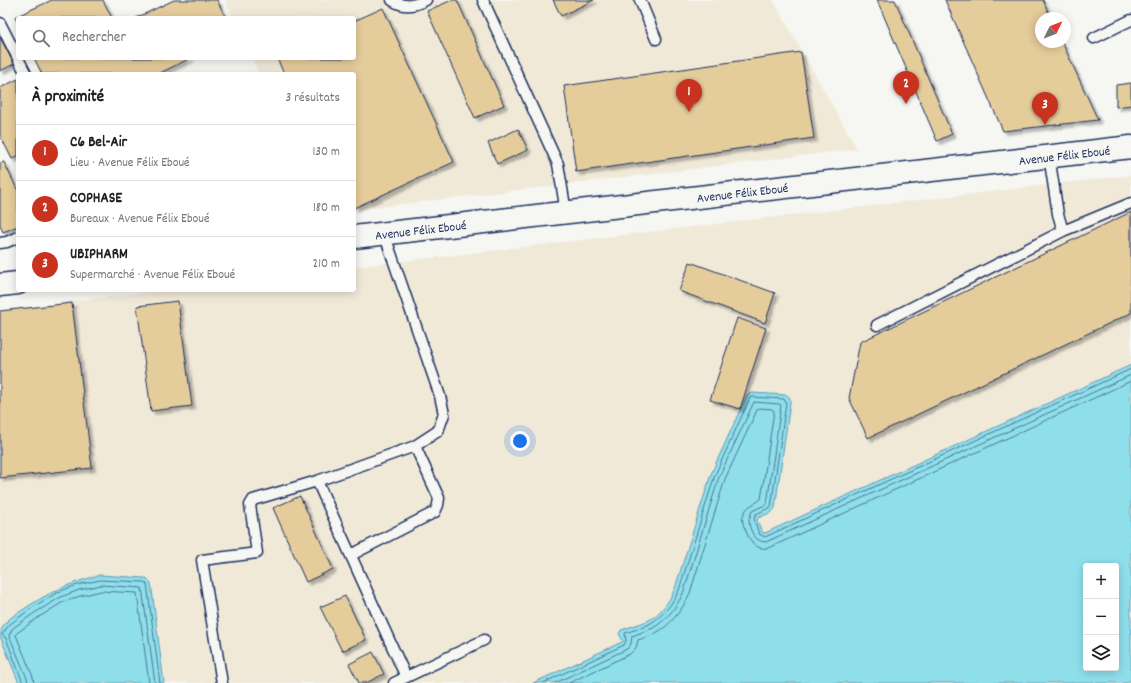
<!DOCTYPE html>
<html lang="fr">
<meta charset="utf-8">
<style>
body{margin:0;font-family:Dekko,sans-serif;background:#f2f2f2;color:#222}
.controls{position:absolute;right:12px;bottom:12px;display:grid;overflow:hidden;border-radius:4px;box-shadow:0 2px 10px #0003}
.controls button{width:36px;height:36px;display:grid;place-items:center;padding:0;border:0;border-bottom:1px solid #e0e0e0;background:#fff;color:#222;font:20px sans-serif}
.compass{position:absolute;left:1035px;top:12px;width:36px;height:36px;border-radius:50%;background:#fff;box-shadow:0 2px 10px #0003;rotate:47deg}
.you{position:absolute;left:520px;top:441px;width:14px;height:14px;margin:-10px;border:3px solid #fff;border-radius:50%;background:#1a73e8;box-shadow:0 0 0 6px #1a73e833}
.badge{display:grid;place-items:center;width:26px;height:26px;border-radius:50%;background:#c8321e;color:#fff;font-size:13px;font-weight:700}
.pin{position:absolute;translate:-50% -33px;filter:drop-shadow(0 1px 2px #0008)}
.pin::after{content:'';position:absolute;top:21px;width:14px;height:12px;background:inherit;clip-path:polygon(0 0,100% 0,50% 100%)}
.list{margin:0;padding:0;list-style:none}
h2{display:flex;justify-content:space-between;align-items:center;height:52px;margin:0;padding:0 16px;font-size:17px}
h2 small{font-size:13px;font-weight:400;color:#767676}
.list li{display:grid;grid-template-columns:26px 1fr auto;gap:12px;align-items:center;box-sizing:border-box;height:56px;padding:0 16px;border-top:1px solid #e0e0e0}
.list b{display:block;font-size:15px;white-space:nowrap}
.list p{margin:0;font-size:13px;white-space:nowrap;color:#767676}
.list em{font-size:13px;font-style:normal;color:#767676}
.icon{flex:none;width:22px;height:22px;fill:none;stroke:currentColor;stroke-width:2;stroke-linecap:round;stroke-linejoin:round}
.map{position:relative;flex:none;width:1131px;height:683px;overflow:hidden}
.search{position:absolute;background:#fff;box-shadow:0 2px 10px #0003;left:16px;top:16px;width:340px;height:44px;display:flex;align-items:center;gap:10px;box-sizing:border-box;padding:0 14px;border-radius:4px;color:#767676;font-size:15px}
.panel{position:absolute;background:#fff;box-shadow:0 2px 10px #0003;left:16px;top:72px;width:340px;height:220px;border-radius:4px}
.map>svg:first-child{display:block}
.built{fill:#f1e9d8;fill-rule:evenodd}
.water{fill:#8fdfeb;stroke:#6199b3;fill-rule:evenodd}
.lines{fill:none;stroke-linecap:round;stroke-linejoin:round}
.shore{stroke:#497596;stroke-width:1}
.building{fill:#e5cc9b;stroke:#1b2f5e;filter:url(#shadow)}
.service-casing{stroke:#1b2f5e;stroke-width:13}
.tertiary-casing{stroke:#1b2f5e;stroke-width:25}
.service{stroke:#f6f6f2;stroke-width:10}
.tertiary{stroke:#f6f6f2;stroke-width:22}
.labels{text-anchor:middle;stroke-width:3;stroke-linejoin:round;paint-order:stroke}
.street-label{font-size:13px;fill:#1b2f5e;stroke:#f6f6f2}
</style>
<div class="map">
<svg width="1131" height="683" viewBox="0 0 1131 683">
<defs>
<filter id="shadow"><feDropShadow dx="3.5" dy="3.5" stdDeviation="1" flood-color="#0004"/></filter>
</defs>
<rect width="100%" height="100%" fill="#f6f6f2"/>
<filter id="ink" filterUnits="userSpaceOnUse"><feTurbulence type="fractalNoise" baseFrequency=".025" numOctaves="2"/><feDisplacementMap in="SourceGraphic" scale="8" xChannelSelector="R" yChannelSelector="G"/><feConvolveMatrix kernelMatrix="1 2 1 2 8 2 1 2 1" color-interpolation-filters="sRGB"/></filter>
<g filter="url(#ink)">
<path class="built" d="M225,0H773L857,149L354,210V74H259L252,58H354V18H233Z
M1131,175V683H0V310L165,290H354V267ZM1086,566H1116V668H1086Z"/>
<path class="water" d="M1131,365V680L1126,683H533L622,642L623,641L619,634L621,630C630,627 640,624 649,620C661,613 670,601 675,588L711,474L747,395L752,393L787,395L790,398V403L775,508L772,512L758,518L757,520L762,532L765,533ZM1086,566H1116V668H1086Z
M100,575L145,578L148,579L151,583L164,683H19L0,636C1,631 2,626 6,622C10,618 16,614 21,611C49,592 67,584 100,575Z"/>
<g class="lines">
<path class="shore" d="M23,683L6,638L2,635L9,625L33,607L58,592L77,585L100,580L144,582L147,584L160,683
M28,683L27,678L9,635L13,628L36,612L61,597L79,590L101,585L142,588L155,683
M34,683L33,677L16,635L17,633L39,617L63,602L80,596L101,591L137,593L149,683
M543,683L624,645L626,641L625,633C633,630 644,628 651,623C664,615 673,603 679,590L715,475L750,398L752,397L784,399L786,403L771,507L756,514L754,519L759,534L765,537L1131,369
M555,683L627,649L631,644L632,636C639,633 646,631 653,628C667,620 678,605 684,591L719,477L754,402L779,404L781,405L767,504L752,511L749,519C749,529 754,542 766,542L1131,375
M569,683L630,654L636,648L638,640C644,638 650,636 656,633C671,625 683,609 690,593L725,479L758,408L772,409L774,411L761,499C755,504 748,505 744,513C741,519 743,525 746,531C750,542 757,552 771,547L1131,381"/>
</g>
<path class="building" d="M52,0H103L112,18H18V24L15,17Z
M174,0H217L226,18H136Z
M452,0H457L504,105L475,118L427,11Z
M553,0H594L561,16Z
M877,0H895L952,134L937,141Z
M945,0H1043L1051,18H1041V42H1062L1098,120L1003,131Z
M383,8L454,162L354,208V74H284L277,58H354V21Z
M0,37L14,64L0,71Z
M801,52L814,138L576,172L564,86Z
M34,58H191L158,74H42Z
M18,79V156L12,159L0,135V88Z
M1131,83V105L1116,107V85Z
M518,129L528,150L497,164L488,143Z
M4,162L18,191V226L3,232L0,225V163Z
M1131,212V313L868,438L849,398L860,342Z
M690,262L775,293L765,323L679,291Z
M178,301L192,406L151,411L137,306Z
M72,303L92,468L0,478V311Z
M737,318L766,328L740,409L710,400Z
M300,496L333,569L306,582L273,508Z
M345,596L366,640L342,651L320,607Z
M373,652L384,674L366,683H359L349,664Z"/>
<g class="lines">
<defs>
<path id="service" d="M392,0C404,8 414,6 426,0
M483,0L558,164L566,212
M640,0L656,39
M0,23L26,74
M1094,38L1131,20
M1063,231L1131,203
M0,243L7,242L18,237
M877,325L1063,231L1058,214L1049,156
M317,481L406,677
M351,555L435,512L438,505L439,498L415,446
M222,683L202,560L257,553L250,505L253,500L317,481L415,446L438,431L444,414L440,396L384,233
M394,683L484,640"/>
<g id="tertiary">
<path id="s1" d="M354,237L1131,147"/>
<path d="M0,285L18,283"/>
</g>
</defs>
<use href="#service" class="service-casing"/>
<use href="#tertiary" class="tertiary-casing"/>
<use href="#service" class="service"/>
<use href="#tertiary" class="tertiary"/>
</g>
</g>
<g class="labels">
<g class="street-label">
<text dy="5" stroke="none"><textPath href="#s1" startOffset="715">Avenue Félix Eboué</textPath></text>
<text dy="5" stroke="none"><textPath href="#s1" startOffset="391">Avenue Félix Eboué</textPath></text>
<text dy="5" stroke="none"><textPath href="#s1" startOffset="67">Avenue Félix Eboué</textPath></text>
</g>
</g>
</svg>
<div class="controls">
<button>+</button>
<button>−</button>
<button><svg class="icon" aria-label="layers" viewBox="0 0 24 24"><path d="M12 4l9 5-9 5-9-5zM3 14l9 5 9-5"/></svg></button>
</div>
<svg class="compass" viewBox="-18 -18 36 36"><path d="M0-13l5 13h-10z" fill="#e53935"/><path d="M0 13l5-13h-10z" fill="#767676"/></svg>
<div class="you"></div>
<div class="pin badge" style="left:689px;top:112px">1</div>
<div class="pin badge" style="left:906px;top:104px">2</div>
<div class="pin badge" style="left:1045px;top:125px">3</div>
<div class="search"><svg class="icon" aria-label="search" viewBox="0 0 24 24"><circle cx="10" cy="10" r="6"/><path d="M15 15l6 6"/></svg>Rechercher</div>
<section class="panel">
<h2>À proximité<small>3 résultats</small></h2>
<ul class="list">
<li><span class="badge">1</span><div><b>C6 Bel-Air</b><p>Lieu · Avenue Félix Eboué</p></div><em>130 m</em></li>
<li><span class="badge">2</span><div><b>COPHASE</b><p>Bureaux · Avenue Félix Eboué</p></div><em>180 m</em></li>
<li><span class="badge">3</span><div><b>UBIPHARM</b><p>Supermarché · Avenue Félix Eboué</p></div><em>210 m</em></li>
</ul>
</section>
</div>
